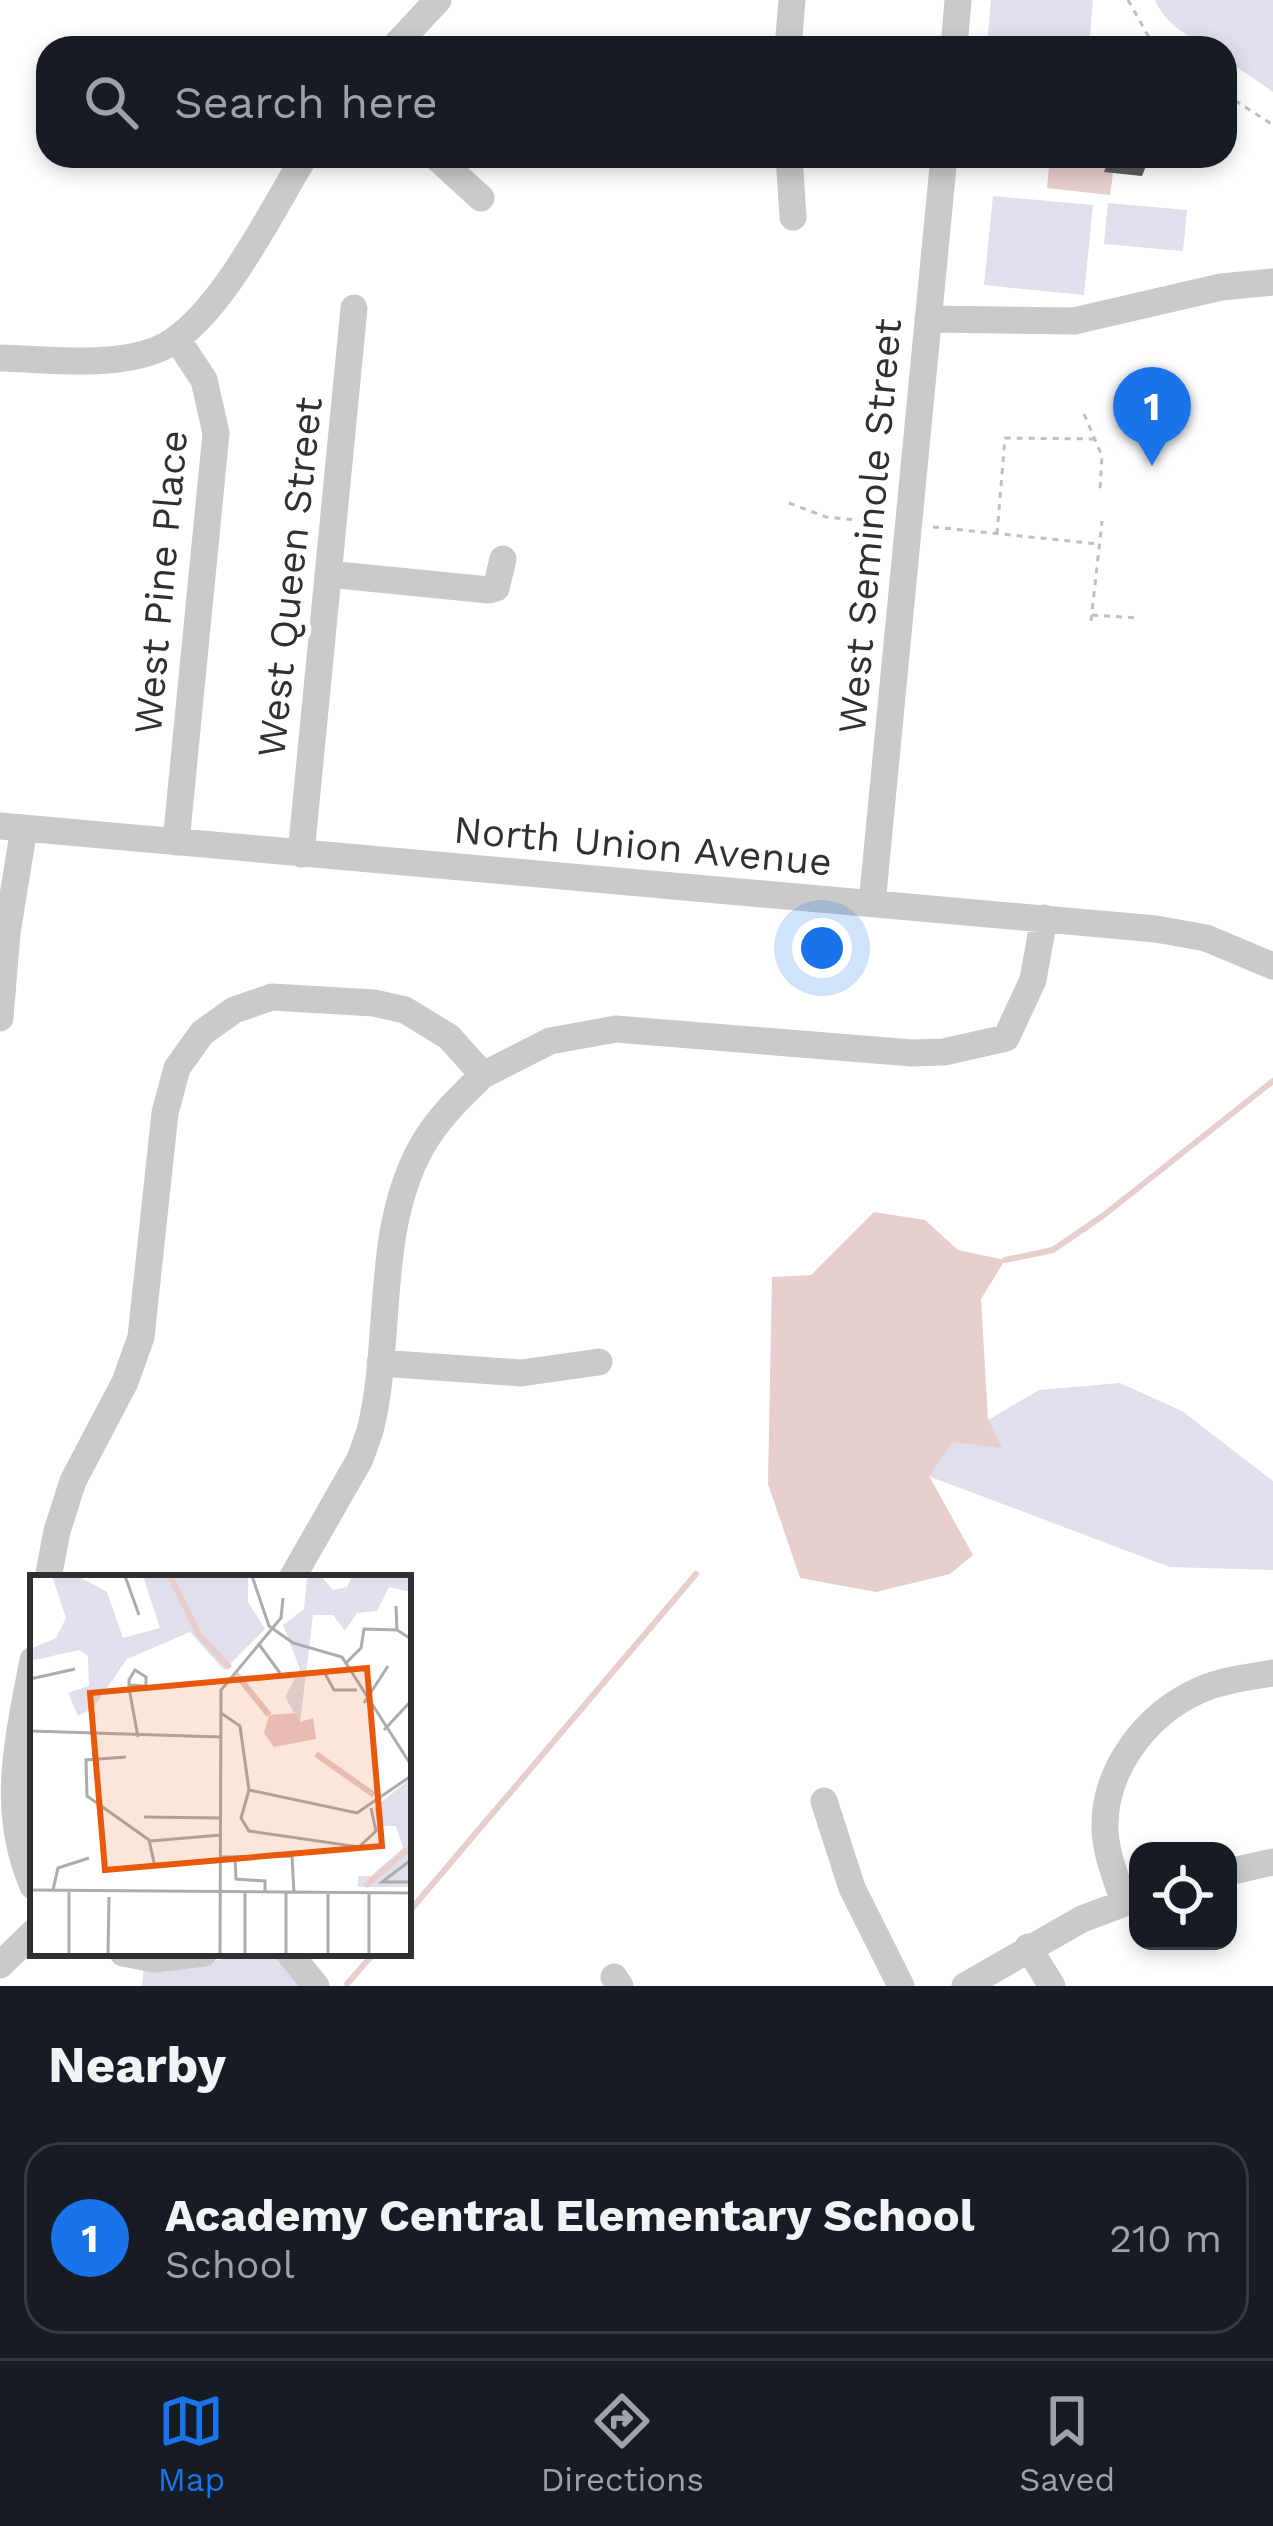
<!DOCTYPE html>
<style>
body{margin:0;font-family:"Work Sans",sans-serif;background:#242831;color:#f1f3f6}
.controls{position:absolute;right:36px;bottom:36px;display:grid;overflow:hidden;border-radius:24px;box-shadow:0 6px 18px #0003}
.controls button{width:108px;height:108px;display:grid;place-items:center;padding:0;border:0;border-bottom:3px solid #363941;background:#171b24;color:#f1f3f6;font:60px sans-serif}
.you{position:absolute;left:822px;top:948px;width:42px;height:42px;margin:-30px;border:9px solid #fff;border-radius:50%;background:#1a73e8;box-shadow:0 0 0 18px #1a73e833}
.badge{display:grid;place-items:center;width:78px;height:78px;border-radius:50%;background:#1a73e8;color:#fff;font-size:39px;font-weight:700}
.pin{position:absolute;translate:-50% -99px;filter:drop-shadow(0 3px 6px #0008)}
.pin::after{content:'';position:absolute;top:63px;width:42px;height:36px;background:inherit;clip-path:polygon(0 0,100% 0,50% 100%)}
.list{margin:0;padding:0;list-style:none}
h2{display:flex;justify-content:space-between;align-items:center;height:156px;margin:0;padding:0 48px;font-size:51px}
h2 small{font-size:39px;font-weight:400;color:#9ea1a6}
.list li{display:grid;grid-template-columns:78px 1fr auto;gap:36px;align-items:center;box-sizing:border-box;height:192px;margin:0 24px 24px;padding:0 24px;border:3px solid #363941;border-radius:36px}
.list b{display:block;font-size:45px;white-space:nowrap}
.list p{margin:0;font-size:39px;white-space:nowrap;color:#9ea1a6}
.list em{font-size:39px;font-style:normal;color:#9ea1a6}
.icon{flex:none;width:66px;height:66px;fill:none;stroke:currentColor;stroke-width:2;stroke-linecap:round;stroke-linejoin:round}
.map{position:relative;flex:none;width:1273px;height:1986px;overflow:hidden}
.search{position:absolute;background:#171b24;box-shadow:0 6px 18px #0003;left:36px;right:36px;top:36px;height:132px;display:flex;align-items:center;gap:30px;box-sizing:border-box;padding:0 42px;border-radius:36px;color:#9ea1a6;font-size:45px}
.sheet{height:372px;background:#171b24}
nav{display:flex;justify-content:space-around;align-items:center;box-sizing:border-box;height:168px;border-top:3px solid #363941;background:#171b24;font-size:33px;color:#9ea1a6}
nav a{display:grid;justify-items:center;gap:6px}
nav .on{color:#1a73e8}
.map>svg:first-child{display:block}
.green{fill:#e0dfeb}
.water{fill:#e9cece}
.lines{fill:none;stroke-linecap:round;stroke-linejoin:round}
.stream{stroke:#e9cece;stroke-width:6}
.path{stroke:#c0c0c0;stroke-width:3;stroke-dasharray:6 6;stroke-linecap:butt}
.minor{stroke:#cacaca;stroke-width:27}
.shaded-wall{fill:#5d5d5d}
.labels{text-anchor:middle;stroke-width:12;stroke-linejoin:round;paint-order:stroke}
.street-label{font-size:39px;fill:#303030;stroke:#fff}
.inset-river{fill:none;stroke:#e9cece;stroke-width:6}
.inset-road{fill:none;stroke:#acacac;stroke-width:3}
.view{fill:#e8590c;fill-opacity:0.15;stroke:#e8590c;stroke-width:6}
.inset-edge{fill:none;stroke:#303030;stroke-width:6}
</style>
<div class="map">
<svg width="1273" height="1986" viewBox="0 0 1273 1986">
<rect width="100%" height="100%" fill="#fff"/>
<path class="green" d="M991,0H1093L1089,48L987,44Z
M1155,0H1273V92L1225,59V48C1200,48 1164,24 1155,0Z
M993,196L1093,205L1084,295L984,285Z
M1108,203L1187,210L1183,251L1104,244Z
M1120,1383L1182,1411L1273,1481V1570L1170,1567L928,1476L953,1441L1001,1447L988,1420L1039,1390Z
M240,1953H278L302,1986H142L144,1967L203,1965Z"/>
<path class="water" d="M1050,156L1106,158L1113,173L1110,195L1047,188Z
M874,1212L925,1220L958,1250L1005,1260L981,1299L988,1419L1002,1448L953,1442L929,1476L973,1555L950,1574L876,1592L800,1578L768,1484L772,1277L811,1275Z"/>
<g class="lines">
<path class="stream" d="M1005,1260L1053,1250L1104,1215L1273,1081
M408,1913L696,1574
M347,1984L374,1953"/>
<path class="path" d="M1128,0L1155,48
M1225,94L1273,125
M1084,414L1102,456L1100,489
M789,503L826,517L888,523
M933,527L1099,544
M997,534L1005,438L1098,439
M1092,615L1138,618
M1091,621L1102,521"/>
<path class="minor" d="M393,48L438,0
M788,48L792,0
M954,48L958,0
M435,156L481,198
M789,156L793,217
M928,319L1074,321L1221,287L1273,282
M0,358C48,359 110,368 156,350C216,327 271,211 305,156
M328,574L489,590L496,588L503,559
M0,826L1156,929L1206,938L1273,966
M176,842L216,433L204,380L177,339
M301,854L354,308
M872,904L944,156
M0,1018L7,933L24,828
M380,1363L521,1373L599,1362
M48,1578L57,1531L73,1481L125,1382L141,1337L165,1113L177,1068L202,1033L234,1010L272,997L374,1003L405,1010L449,1037L483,1075L550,1041L616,1029L912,1053L944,1052L1006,1038L1033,980L1044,918
M292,1578L360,1459L370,1431C393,1338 374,1232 422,1146C438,1118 460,1097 483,1075
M33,1660C18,1740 0,1810 33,1886
M824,1801L852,1888L901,1986
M1228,1872L1273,1862
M1124,1903C1117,1880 1106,1855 1105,1830C1103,1770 1146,1714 1200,1690C1223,1680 1249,1677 1273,1673
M1028,1947L1052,1986
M123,1953L154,1959L204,1953
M289,1953L316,1986
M0,1965L33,1933
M614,1977L620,1986
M965,1986L1082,1919L1138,1898"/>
</g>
<path class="shaded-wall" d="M1110,156H1150L1142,176L1104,172Z"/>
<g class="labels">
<g class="street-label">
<text transform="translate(869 526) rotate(-85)" y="14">West Seminole Street</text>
<text transform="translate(289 577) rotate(-84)" y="14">West Queen Street</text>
<text transform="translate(160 582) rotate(-85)" y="14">West Pine Place</text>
<text transform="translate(643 845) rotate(5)" y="14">North Union Avenue</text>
</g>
</g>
<g transform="translate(30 1575)">
<rect width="381" height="381" fill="#fff"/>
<path d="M22,1H48L77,17L93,63L130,53L113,1H218V27L235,54L194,95L160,57L97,84L63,133L48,141L38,118L59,111L58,81L49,75L0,86V74L26,63L36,43ZM277,1H291L303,15L317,12L322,1H381V17L359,12L347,36L327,38L315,56L303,40H283L270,148L255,122L270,94L253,50L274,34ZM381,203V312H328V301H341L373,273L366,251H348L344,233Z" fill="#e0dfeb"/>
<path d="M265,138L270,147L283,143L286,164L244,172L234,158L239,140Z" fill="#e9cece"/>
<path class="inset-river" d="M140,1L169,60L200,93M206,99L239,140M286,179L344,220M335,311L381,272"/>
<path class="inset-road" d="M95,1L109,40M222,1L239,51L263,68L312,82L381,190M366,31L367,55L381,64M228,68L250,98M316,88L331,73L334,54L367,55M293,95L304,115H327M0,104L45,94M99,110L116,111V102L105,95L99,105V113L108,162M334,128L358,91M191,138L210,151L219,215L211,243L219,256L329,272L346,256L341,233M354,155L381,126M0,156L191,162M96,182L56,185L57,221L119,265L125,292M219,215L327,238L381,201M114,242L191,243M120,266L191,260M190,282L262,281L264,318M205,283L206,304L235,306V318M381,285L352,307H381M0,315L381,318M23,315L28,293L59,283M39,315V380M339,317V380M256,318V380M298,318V380M380,318V380M78,380L79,322M190,380L191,115L251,43L253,23M215,380V317"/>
<path class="view" d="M337,93L352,271L75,295L60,118Z"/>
<rect width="381" height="381" class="inset-edge"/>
</g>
</svg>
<div class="controls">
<button><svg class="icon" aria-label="locate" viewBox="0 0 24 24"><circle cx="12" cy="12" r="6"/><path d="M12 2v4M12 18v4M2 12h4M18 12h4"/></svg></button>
</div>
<div class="you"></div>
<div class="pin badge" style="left:1152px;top:466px">1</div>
<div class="search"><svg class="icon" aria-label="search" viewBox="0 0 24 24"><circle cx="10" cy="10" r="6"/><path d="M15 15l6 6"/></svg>Search here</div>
</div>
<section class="sheet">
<h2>Nearby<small></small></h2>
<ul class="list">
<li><span class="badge">1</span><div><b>Academy Central Elementary School</b><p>School</p></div><em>210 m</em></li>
</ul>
</section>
<nav>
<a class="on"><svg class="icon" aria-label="map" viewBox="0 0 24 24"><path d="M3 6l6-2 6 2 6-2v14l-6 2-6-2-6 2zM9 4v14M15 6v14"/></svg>Map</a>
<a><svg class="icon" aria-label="directions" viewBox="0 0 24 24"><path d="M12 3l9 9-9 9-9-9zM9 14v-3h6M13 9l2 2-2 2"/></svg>Directions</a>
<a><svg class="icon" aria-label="saved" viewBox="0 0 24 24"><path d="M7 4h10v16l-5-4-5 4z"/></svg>Saved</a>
</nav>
